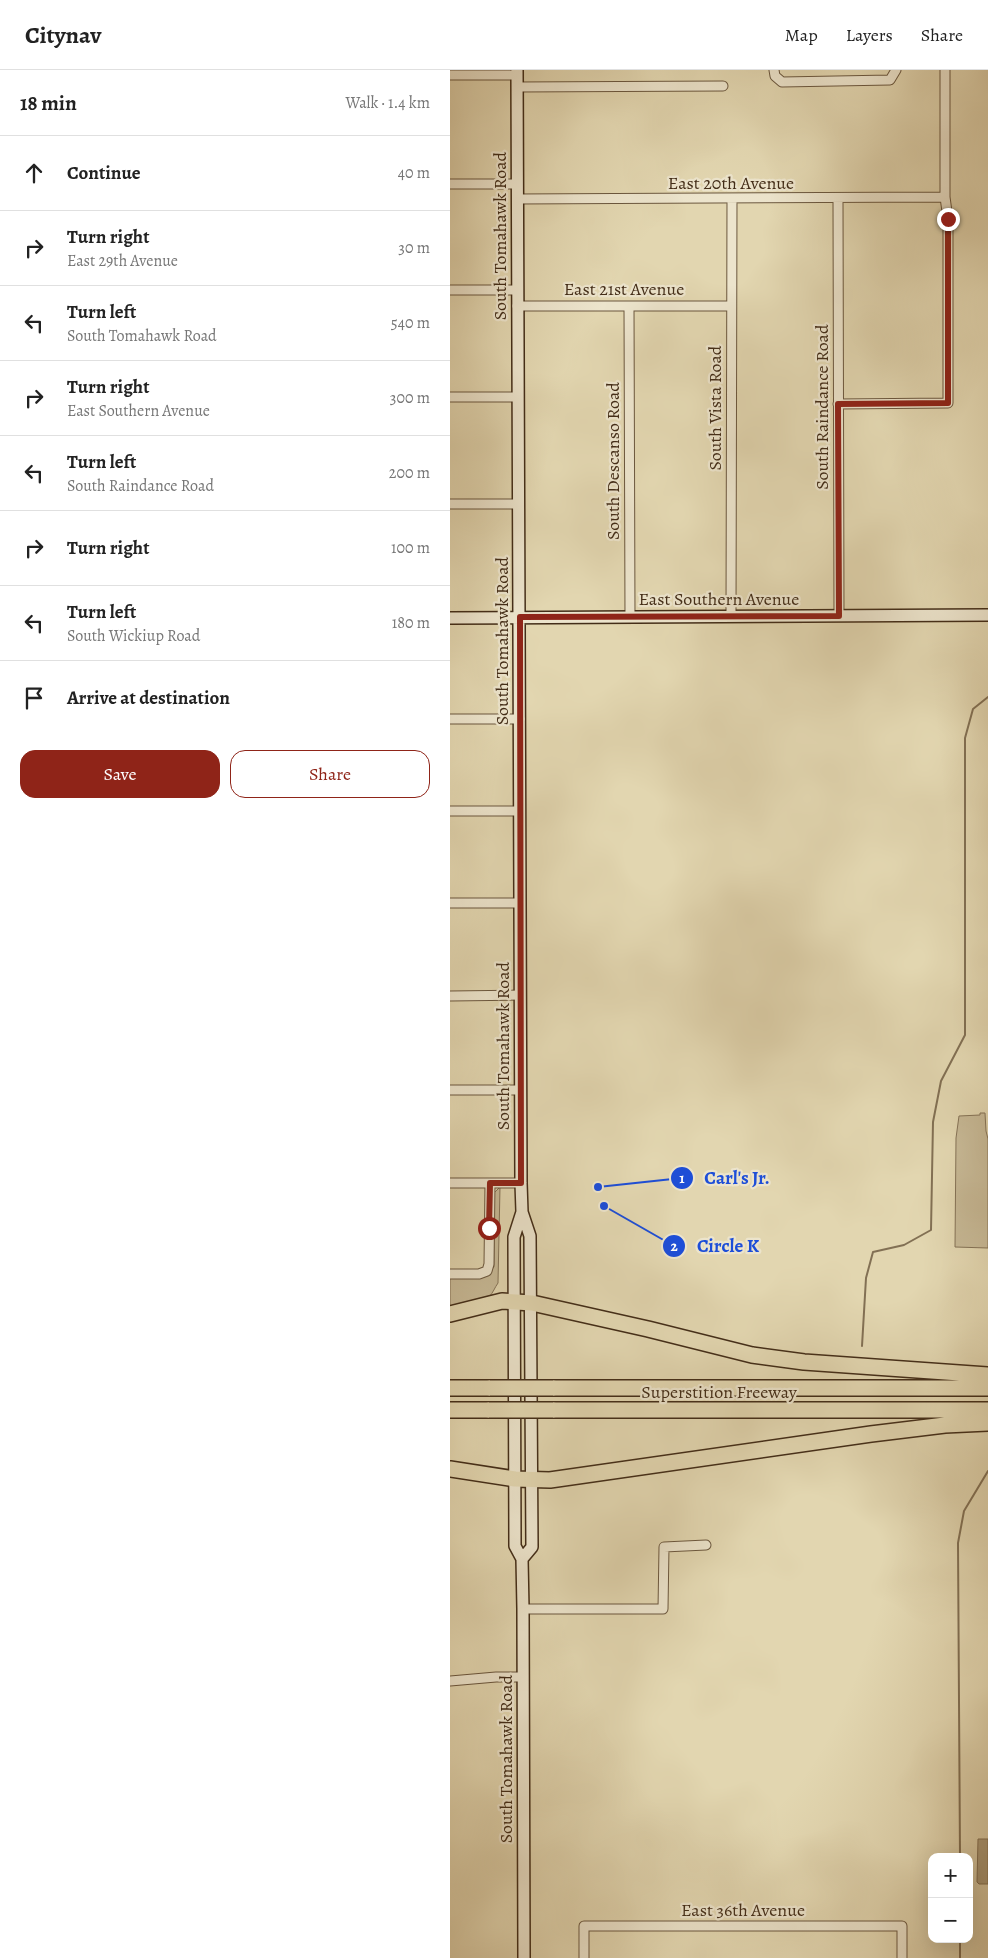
<!DOCTYPE html>
<meta charset="utf-8">
<style>
body{margin:0;font-family:Alegreya,serif;background:#f6f6f6;color:#222}
.controls{position:absolute;right:15px;bottom:15px;display:grid;overflow:hidden;border-radius:10px;box-shadow:0 5px 20px #0002}
.controls button{width:45px;height:45px;display:grid;place-items:center;padding:0;border:0;border-bottom:1px solid #e0e0e0;background:#fff;color:#222;font:25px sans-serif}
.stop{position:absolute;width:15px;height:15px;margin:-11px;border:4px solid #8f2418;border-radius:50%;background:#fff}
.stop.end{background:#8f2418;border-color:#fff;box-shadow:0 1px 5px #0008}
.list{margin:0;padding:0;list-style:none}
h2{display:flex;justify-content:space-between;align-items:center;height:65px;margin:0;padding:0 20px;font-size:21px}
h2 small{font-size:16px;font-weight:400;color:#767676}
.list li{display:grid;grid-template-columns:32px 1fr auto;gap:15px;align-items:center;box-sizing:border-box;height:75px;padding:0 20px;border-top:1px solid #e0e0e0}
.list b{display:block;font-size:19px;white-space:nowrap}
.list p{margin:0;font-size:16px;white-space:nowrap;color:#767676}
.list em{font-size:16px;font-style:normal;color:#767676}
.actions{display:flex;gap:10px;padding:15px 20px}
.actions a{flex:1;padding:11px 0;border:1px solid #8f2418;border-radius:15px;text-align:center;font-size:18px;color:#8f2418}
.actions .main{background:#8f2418;color:#fff}
.icon{flex:none;width:28px;height:28px;fill:none;stroke:currentColor;stroke-width:2;stroke-linecap:round;stroke-linejoin:round}
.map{position:relative;flex:none;width:538px;height:1888px;overflow:hidden}
header{display:flex;align-items:center;gap:30px;box-sizing:border-box;height:70px;padding:0 25px;background:#fff;border-bottom:1px solid #e0e0e0}
header strong{font-size:24px}
nav{display:flex;gap:28px;margin-inline-start:auto;font-size:18px}
main{display:flex}
aside{flex:1;background:#fff}
.map>svg:first-child{display:block}
.green{fill:#c7b996;stroke:#857357}
.water{fill:#ac9d7c;stroke:#827054}
.lines{fill:none;stroke-linecap:round;stroke-linejoin:round}
.stream{stroke:#827054;stroke-width:2}
.street-casing{stroke:#6b573e;stroke-width:11}
.secondary-casing{stroke:#432d18;stroke-width:14}
.highway-casing{stroke:#432d18;stroke-width:18}
.street{stroke:#ece4cc;stroke-width:9}
.secondary{stroke:#ece4cc;stroke-width:11}
.highway{stroke:#e2d6b0;stroke-width:15}
.highway-bridge-casing{stroke:#432d18;stroke-width:18;stroke-linecap:butt}
.highway-bridge{stroke:#e2d6b0;stroke-width:15}
.route{stroke:#8f2418;stroke-width:6}
.labels{text-anchor:middle;stroke-width:4.5;stroke-linejoin:round;paint-order:stroke}
.street-label{font-size:18px;fill:#432d18;stroke:#ece4cc}
.leader{fill:none;stroke:#1d4ed8;stroke-width:2}
.callout-dot{fill:#1d4ed8;stroke:#ece4cc;stroke-width:2}
.mark-label{font-size:15px;text-anchor:middle;font-weight:bold;fill:#fff}
.callout-label{font-size:19px;text-anchor:middle;font-weight:bold;fill:#1d4ed8;stroke:#ece4cc;stroke-width:4.5;stroke-linejoin:round;paint-order:stroke}
</style>
<header>
<strong>Citynav</strong>
<nav><a>Map</a><a>Layers</a><a>Share</a></nav>
</header>
<main>
<aside>
<h2>18 min<small>Walk · 1.4 km</small></h2>
<ul class="list">
<li><svg class="icon" aria-label="ahead" viewBox="0 0 24 24"><path d="M12 20V5M6 11l6-6 6 6"/></svg><div><b>Continue</b></div><em>40 m</em></li>
<li><svg class="icon" aria-label="right" viewBox="0 0 24 24"><path d="M7 20v-9h11M14 6l5 5-5 5"/></svg><div><b>Turn right</b><p>East 29th Avenue</p></div><em>30 m</em></li>
<li><svg class="icon" aria-label="left" viewBox="0 0 24 24"><path d="M17 20v-9H6M10 6l-5 5 5 5"/></svg><div><b>Turn left</b><p>South Tomahawk Road</p></div><em>540 m</em></li>
<li><svg class="icon" aria-label="right" viewBox="0 0 24 24"><path d="M7 20v-9h11M14 6l5 5-5 5"/></svg><div><b>Turn right</b><p>East Southern Avenue</p></div><em>300 m</em></li>
<li><svg class="icon" aria-label="left" viewBox="0 0 24 24"><path d="M17 20v-9H6M10 6l-5 5 5 5"/></svg><div><b>Turn left</b><p>South Raindance Road</p></div><em>200 m</em></li>
<li><svg class="icon" aria-label="right" viewBox="0 0 24 24"><path d="M7 20v-9h11M14 6l5 5-5 5"/></svg><div><b>Turn right</b></div><em>100 m</em></li>
<li><svg class="icon" aria-label="left" viewBox="0 0 24 24"><path d="M17 20v-9H6M10 6l-5 5 5 5"/></svg><div><b>Turn left</b><p>South Wickiup Road</p></div><em>180 m</em></li>
<li><svg class="icon" aria-label="arrive" viewBox="0 0 24 24"><path d="M6 21V4h12l-3 4 3 4H6"/></svg><div><b>Arrive at destination</b></div></li>
</ul>
<div class="actions"><a class="main">Save</a><a>Share</a></div>
</aside>
<div class="map">
<svg width="538" height="1888" viewBox="0 0 538 1888">
<rect width="100%" height="100%" fill="#e2d6b0"/>
<filter id="stains"><feTurbulence type="fractalNoise" baseFrequency=".004" numOctaves="4"/><feColorMatrix values="0 0 0 0 .2 0 0 0 0 .09 0 0 0 0 .02 0 0 0 .5 -.17"/></filter>
<radialGradient id="worn" r=".72"><stop offset=".6" stop-color="#630" stop-opacity="0"/><stop offset="1" stop-color="#630" stop-opacity=".3"/></radialGradient>
<path class="green" d="M530,1043H535L536,1061L538,1069V1178L505,1177L506,1068L509,1046L530,1045Z
M50,1117L48,1213C45,1217 43,1223 39,1227C30,1235 11,1236 0,1236V1208L35,1207L44,1197V1123Z"/>
<path class="water" d="M528,1769H538V1814H529L527,1812Z"/>
<g class="lines">
<path class="stream" d="M412,1276L416,1208L423,1182L454,1175L481,1160L483,1052L491,1011L515,965V668L523,639L538,627
M510,1787L508,1473L514,1441L538,1401
M510,1888V1869"/>
<defs>
<path id="street" d="M324,0L325,6L332,12L440,10L446,0
M0,5H67
M67,17L273,16
M0,114H67
M67,129L495,127
M388,129L389,546
M0,220H67
M67,236H281
M179,236L180,547
M0,327H67
M388,334L498,333V149L495,127V0
M0,434H68
M281,546L282,129
M0,649H70
M0,741H70
M0,833H70
M0,926L70,925
M0,1020H71
M0,1113H71
M0,1204H29L37,1201L39,1194L40,1113
M73,1539H213L214,1477L256,1475
M0,1611L46,1607H73
M134,1888V1856H452V1888"/>
<path id="secondary" d="M67,0L71,1113L72,1142L80,1166L82,1477L72,1489
M0,548L538,545
M72,1142L64,1167L65,1476L72,1489L73,1539L74,1888"/>
<path id="highway" d="M0,1244L52,1231L82,1233L198,1259L302,1285L354,1292L538,1305
M0,1318H40
M103,1318H538
M0,1340H39
M103,1340H538
M0,1399L65,1409L100,1410L421,1364L495,1355L538,1353"/>
</defs>
<use href="#street" class="street-casing"/>
<use href="#secondary" class="secondary-casing"/>
<use href="#highway" class="highway-casing"/>
<use href="#street" class="street"/>
<use href="#secondary" class="secondary"/>
<use href="#highway" class="highway"/>
<defs>
<path id="highway-bridge" d="M40,1318H103
M39,1340H103"/>
</defs>
<use href="#highway-bridge" class="highway-bridge-casing"/>
<use href="#highway-bridge" class="highway-bridge"/>
</g>
<g class="lines">
<path class="route" d="M39,1158L40,1113H71L70,547L389,546L388,334L498,333V149"/>
</g>
<g class="labels">
<g class="street-label">
<text x="281" y="119">East 20th Avenue</text>
<text transform="translate(50 166) rotate(-90)" y="6">South Tomahawk Road</text>
<text x="174" y="225">East 21st Avenue</text>
<text transform="translate(372 337) rotate(-90)" y="6">South Raindance Road</text>
<text transform="translate(265 338) rotate(-90)" y="6">South Vista Road</text>
<text transform="translate(163 391) rotate(-90)" y="6">South Descanso Road</text>
<text x="269" y="535">East Southern Avenue</text>
<text transform="translate(52 571) rotate(-90)" y="6">South Tomahawk Road</text>
<text transform="translate(53 976) rotate(-90)" y="6">South Tomahawk Road</text>
<text x="269" y="1328">Superstition Freeway</text>
<text transform="translate(56 1689) rotate(-90)" y="6">South Tomahawk Road</text>
<text x="293" y="1846">East 36th Avenue</text>
</g>
</g>
<path class="leader" d="M148 1117L232 1108M154 1136L224 1176"/>
<g class="callout-dot">
<circle cx="148" cy="1117" r="5"/>
<circle cx="154" cy="1136" r="5"/>
<circle cx="232" cy="1108" r="12"/>
<circle cx="224" cy="1176" r="12"/>
</g>
<g class="mark-label">
<text x="232" y="1113">1</text>
<text x="224" y="1181">2</text>
</g>
<g class="callout-label">
<text x="287" y="1114">Carl's Jr.</text>
<text x="278" y="1182">Circle K</text>
</g>
<rect width="100%" height="100%" filter="url(#stains)"/>
<rect width="100%" height="100%" fill="url(#worn)"/>
</svg>
<div class="controls">
<button>+</button>
<button>−</button>
</div>
<div class="stop" style="left:39px;top:1158px"></div>
<div class="stop end" style="left:498px;top:149px"></div>
</div>
</main>
